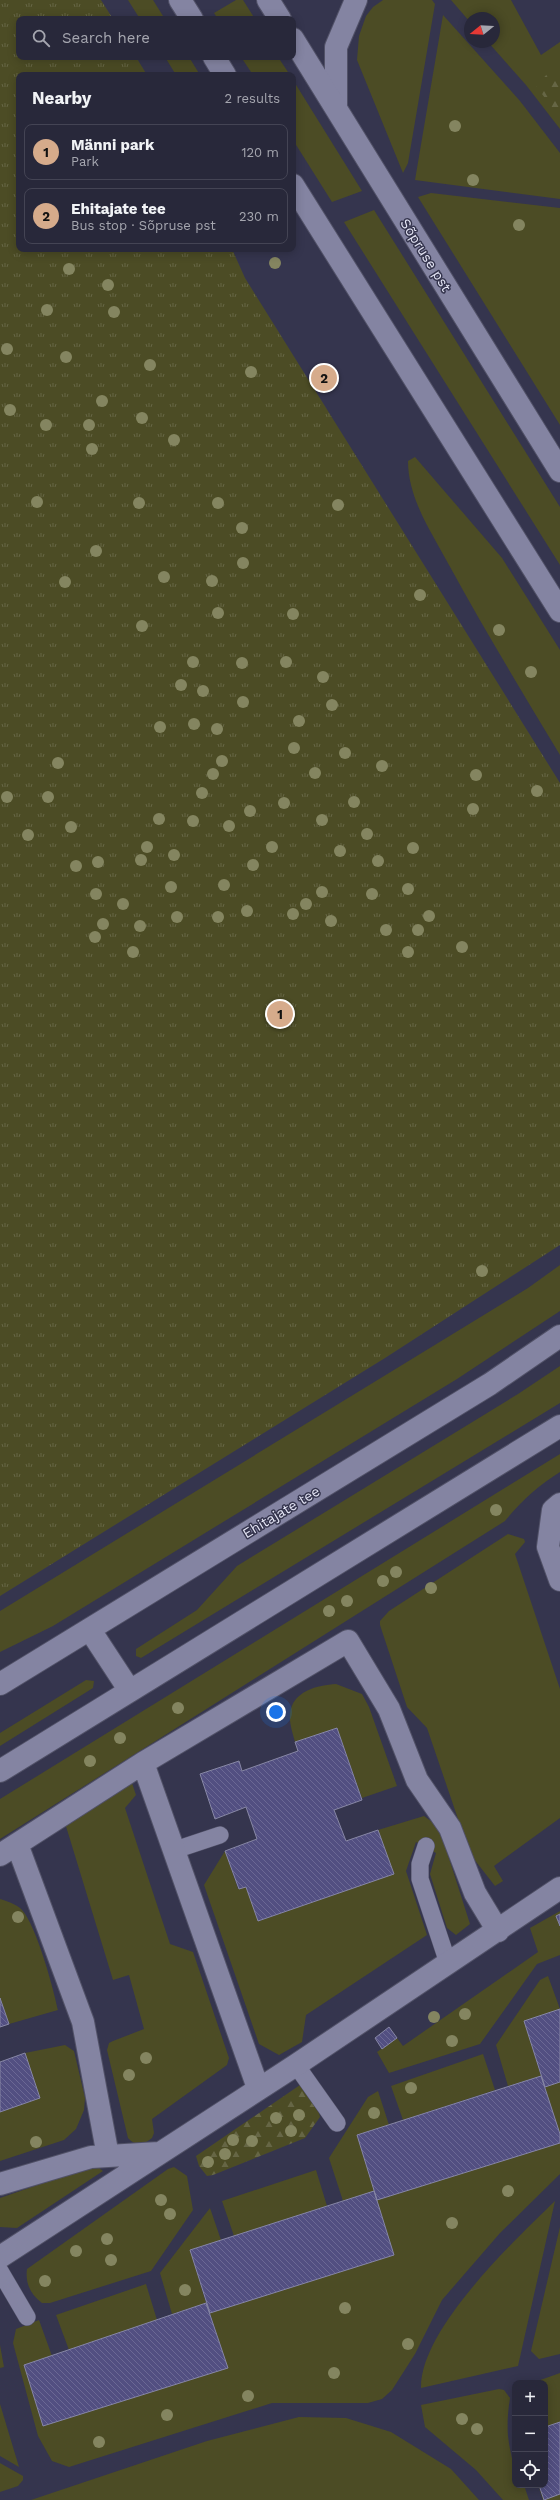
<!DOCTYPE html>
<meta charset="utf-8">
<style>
body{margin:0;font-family:"Work Sans",sans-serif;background:#343445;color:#f1f3f6}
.controls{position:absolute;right:12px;bottom:12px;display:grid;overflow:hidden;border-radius:8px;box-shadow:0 2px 10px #0003}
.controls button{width:36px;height:36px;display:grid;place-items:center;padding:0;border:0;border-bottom:1px solid #444454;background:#28283a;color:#f1f3f6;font:20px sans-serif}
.compass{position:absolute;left:464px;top:12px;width:36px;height:36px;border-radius:50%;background:#28283a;box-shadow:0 2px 10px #0003;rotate:252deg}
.you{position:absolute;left:276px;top:1712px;width:14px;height:14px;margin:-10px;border:3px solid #fff;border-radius:50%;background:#1a73e8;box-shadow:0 0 0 6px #1a73e833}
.badge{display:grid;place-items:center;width:26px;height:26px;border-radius:50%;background:#d6ab8b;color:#111;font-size:13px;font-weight:700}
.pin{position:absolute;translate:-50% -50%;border:2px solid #fff;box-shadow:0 1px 4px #0006}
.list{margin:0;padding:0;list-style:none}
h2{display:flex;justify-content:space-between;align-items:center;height:52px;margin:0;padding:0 16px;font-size:17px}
h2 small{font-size:13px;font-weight:400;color:#a5a6af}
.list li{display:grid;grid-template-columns:26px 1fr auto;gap:12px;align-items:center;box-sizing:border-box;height:56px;margin:0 8px 8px;padding:0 8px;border:1px solid #444454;border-radius:8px}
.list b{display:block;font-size:15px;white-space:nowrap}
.list p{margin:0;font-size:13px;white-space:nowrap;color:#a5a6af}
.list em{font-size:13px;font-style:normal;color:#a5a6af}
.icon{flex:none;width:22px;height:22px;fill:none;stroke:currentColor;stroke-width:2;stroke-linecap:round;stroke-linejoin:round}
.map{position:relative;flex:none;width:560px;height:2500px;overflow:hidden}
.search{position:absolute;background:#28283a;box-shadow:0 2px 10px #0003;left:16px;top:16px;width:280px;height:44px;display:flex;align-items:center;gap:10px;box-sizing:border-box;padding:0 14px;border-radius:8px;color:#a5a6af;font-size:15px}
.panel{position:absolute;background:#28283a;box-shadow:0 2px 10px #0003;left:16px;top:72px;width:280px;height:180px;border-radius:8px}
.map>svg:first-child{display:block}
.grass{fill:#4c4c25}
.forest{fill:url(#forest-firs)}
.park{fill:url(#park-tufts)}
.building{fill:url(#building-back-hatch);stroke:#8787a5}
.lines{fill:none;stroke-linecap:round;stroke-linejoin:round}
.service-casing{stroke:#515167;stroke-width:18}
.minor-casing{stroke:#515167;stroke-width:24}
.secondary-casing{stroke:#515167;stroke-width:24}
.service{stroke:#8484a2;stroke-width:17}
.minor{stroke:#8484a2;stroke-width:22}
.secondary{stroke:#8484a2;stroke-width:22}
.tree{fill:#848560}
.labels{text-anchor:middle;stroke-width:3;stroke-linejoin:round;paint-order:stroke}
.street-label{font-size:14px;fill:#e6e7f7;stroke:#35354e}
</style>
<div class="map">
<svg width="560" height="2500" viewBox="0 0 560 2500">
<defs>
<pattern id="forest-firs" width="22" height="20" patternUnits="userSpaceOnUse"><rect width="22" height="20" fill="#4c4c25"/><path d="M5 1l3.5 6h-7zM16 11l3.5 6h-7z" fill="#666645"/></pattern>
<pattern id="park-tufts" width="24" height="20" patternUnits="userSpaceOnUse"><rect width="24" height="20" fill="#4c4c25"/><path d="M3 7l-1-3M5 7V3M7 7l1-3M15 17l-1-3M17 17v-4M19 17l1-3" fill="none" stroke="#666645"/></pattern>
<pattern id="building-back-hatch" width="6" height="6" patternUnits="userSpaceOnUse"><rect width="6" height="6" fill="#524f81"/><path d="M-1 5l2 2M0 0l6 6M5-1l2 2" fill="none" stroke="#6b6894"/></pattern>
</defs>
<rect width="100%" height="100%" fill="#35354e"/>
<path class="grass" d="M128,0H153L163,16L159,19H140Z
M236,0H243L255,19H218L214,13Z
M383,0H432L435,4L408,163L403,173L357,60L359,36L366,16L373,7Z
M451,0H511L541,55L560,42V129L526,85L488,42H494V18H470V22Z
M443,15L520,101L560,153V199L415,180Z
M165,57H189L200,75H176Z
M241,57H278L290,75H253Z
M293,80L362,191L332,202L293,140Z
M431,193L560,208V425L418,197Z
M374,210L560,507V565L344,222Z
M415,457L502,558L560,650V755C522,692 484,629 449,565C432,533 408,499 408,461Z
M560,1265V1311L557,1313L457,1379L53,1626L0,1652V1611L528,1288Z
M560,1366V1403L141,1658L136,1656V1649L197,1610L237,1566L518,1394Z
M560,1454V1472C538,1486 521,1501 505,1521L0,1839V1799Z
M508,1534L524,1539L525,1542L515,1554L560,1689V1818L494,1866L503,1881L495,1886L470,1854L427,1728L407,1707L380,1625V1621L389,1611Z
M86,1680L94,1681L93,1688L0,1746V1733Z
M336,1684L362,1694L369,1707L397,1786L362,1798L337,1728L295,1742C293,1734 289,1723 290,1714C292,1691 318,1685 336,1684Z
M132,1783L136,1795L125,1808L170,1944L193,1952L229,2058L227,2065L152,2119L154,2133L152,2138C143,2145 136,2147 128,2138L107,2050L109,2043L113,2041L144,2029L129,1975L113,1980L65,1823Z
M424,1816L439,1827L470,1924L456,1935L447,1928L430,1874L436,1853L416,1842L406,1871L427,1935L306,2015L302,2042L279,2055L259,2044L204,1885L225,1851L238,1889L246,1887L259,1921L393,1874L378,1830Z
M0,1899C7,1901 15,1904 20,1908C35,1920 54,1990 58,2010L9,2024L0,1998Z
M560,1911V1955L537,1964L480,2044L389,2073L377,2052L397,2038L403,2046L538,1952L530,1928Z
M548,1976L560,2009L524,2021L541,2076L508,2086L496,2045L540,1980Z
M65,2045L74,2051L85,2098L84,2110L76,2129L64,2140L0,2161V2112L40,2098L25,2053Z
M483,2054L495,2090L403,2120L391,2086Z
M560,2082V2134L545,2087Z
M378,2091L389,2125L357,2135L374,2191L343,2201L329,2158L368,2097Z
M560,2143V2174L500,2233L442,2300L415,2354L392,2390L382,2399L368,2403H272L69,2467L52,2461L38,2436L13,2343L16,2329L39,2320L52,2356L24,2365L43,2426L228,2368L210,2313L394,2255L377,2200Z
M174,2167L187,2176L193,2210L151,2271L50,2303H42C31,2295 25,2284 27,2269L168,2169Z
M99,2168L103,2171L17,2228L0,2227V2198L84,2169Z
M316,2170L327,2206L234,2236L222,2201Z
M555,2201L518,2366L421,2388C420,2329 515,2240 555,2201Z
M210,2208L221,2240L190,2250L206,2303L172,2314L160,2273Z
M560,2227V2354L539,2359L531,2351Z
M146,2284L157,2320L69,2350L56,2315Z
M0,2345L4,2367L0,2368Z
M560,2373V2422L545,2427V2383H532Z
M499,2389L504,2390L510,2398C508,2410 507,2423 508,2436C510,2454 515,2465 515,2485H524L529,2500H503L476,2470L425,2427L421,2405Z
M0,2404L19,2467L0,2456Z
M299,2417L346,2418L391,2432L451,2469L479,2500H31L207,2441Z
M0,2463L23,2476V2480L18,2486L0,2492Z
M538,2485L544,2500L560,2494V2500H543Z"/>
<path class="forest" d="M560,69V118L536,86L549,72Z
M300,2085L319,2113L320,2117L305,2138L213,2175L207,2176L199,2166L196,2156Z"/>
<path class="park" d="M0,0H101L113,19H19V57H136L147,75H19V249H232L245,278L560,783V1245L385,1358L0,1596Z"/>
<path class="building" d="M337,1728L362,1800L334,1810L346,1841L378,1830L394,1874L258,1921L246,1887L239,1889L225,1851L257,1839L246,1807L215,1819L200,1774L239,1761L242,1771L298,1751L295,1742Z
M560,1914V1926L556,1916Z
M0,1998L9,2024L0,2027Z
M560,2009V2082L545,2087L524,2021Z
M389,2027L397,2038L382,2049L375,2038Z
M25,2053L40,2098L0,2112V2062Z
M541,2076L560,2134V2143L377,2200L357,2135Z
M374,2191L394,2255L210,2313L190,2250Z
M206,2303L228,2368L43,2426L24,2365Z
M560,2422V2494L544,2500L539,2485H545V2427Z"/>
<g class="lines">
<defs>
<path id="service" d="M426,1846L420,1864V1879L448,1963
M175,1850L220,1835
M296,2065L337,2123
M0,2271L27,2317"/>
<path id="minor" d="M336,105V47L356,0
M560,1504L553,1510L548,1547L560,1580
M143,1763L258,2088
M17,1844L83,2022L108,2156
M0,1855L143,1763L348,1641L389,1709L417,1780L450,1828L475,1893L498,1931
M0,2184L91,2157L159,2153
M0,2257L296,2065L560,1888"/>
<path id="secondary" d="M180,0L192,19
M268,0L280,19
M293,39L560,471
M214,57L225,75
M293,185L560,611
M90,1630L130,1691
M0,1684L490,1384L560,1336
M0,1771L560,1426"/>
</defs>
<use href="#service" class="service-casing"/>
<use href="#minor" class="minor-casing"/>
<use href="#secondary" class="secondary-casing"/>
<use href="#service" class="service"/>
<use href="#minor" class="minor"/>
<use href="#secondary" class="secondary"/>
</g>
<g class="tree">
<circle cx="455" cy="126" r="6"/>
<circle cx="473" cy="180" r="6"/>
<circle cx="519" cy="225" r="6"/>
<circle cx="275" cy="263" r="6"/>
<circle cx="69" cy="269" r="6"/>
<circle cx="108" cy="285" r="6"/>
<circle cx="47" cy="310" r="6"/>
<circle cx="114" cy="312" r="6"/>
<circle cx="7" cy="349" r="6"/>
<circle cx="66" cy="357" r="6"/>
<circle cx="150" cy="365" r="6"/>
<circle cx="251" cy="372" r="6"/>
<circle cx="102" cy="401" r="6"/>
<circle cx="10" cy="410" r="6"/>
<circle cx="142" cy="418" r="6"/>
<circle cx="46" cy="425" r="6"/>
<circle cx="89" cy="425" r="6"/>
<circle cx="174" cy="440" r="6"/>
<circle cx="92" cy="449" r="6"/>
<circle cx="37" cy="502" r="6"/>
<circle cx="139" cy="503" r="6"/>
<circle cx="218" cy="503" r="6"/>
<circle cx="338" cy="505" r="6"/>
<circle cx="242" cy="528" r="6"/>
<circle cx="96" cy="551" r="6"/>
<circle cx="243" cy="563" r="6"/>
<circle cx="164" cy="577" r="6"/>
<circle cx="212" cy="581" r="6"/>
<circle cx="65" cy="582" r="6"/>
<circle cx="420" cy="595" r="6"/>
<circle cx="218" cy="613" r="6"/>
<circle cx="293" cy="614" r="6"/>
<circle cx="142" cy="626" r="6"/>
<circle cx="499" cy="630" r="6"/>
<circle cx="193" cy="662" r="6"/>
<circle cx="286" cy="662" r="6"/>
<circle cx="242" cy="663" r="6"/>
<circle cx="531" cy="672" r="6"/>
<circle cx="323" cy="677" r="6"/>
<circle cx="181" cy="685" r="6"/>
<circle cx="203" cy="691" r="6"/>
<circle cx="243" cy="702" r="6"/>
<circle cx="332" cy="705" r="6"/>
<circle cx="299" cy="721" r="6"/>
<circle cx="194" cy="724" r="6"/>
<circle cx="160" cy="727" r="6"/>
<circle cx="217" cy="729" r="6"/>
<circle cx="294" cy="748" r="6"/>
<circle cx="345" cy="753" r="6"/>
<circle cx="222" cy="761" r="6"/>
<circle cx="58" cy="763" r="6"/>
<circle cx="382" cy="766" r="6"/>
<circle cx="315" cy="773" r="6"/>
<circle cx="213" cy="774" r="6"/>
<circle cx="476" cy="775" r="6"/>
<circle cx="537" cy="791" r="6"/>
<circle cx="202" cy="793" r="6"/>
<circle cx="7" cy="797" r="6"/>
<circle cx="48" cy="797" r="6"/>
<circle cx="354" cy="802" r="6"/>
<circle cx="284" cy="803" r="6"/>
<circle cx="473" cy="809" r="6"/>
<circle cx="250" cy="811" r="6"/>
<circle cx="159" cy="819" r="6"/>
<circle cx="322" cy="820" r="6"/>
<circle cx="193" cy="821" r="6"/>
<circle cx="229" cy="826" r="6"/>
<circle cx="71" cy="827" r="6"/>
<circle cx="367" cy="834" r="6"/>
<circle cx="28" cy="835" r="6"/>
<circle cx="147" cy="847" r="6"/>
<circle cx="272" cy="847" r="6"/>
<circle cx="413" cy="848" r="6"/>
<circle cx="340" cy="851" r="6"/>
<circle cx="174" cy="855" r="6"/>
<circle cx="141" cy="860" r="6"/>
<circle cx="378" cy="861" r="6"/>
<circle cx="98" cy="862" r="6"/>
<circle cx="253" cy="865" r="6"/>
<circle cx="76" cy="866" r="6"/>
<circle cx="224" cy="885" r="6"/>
<circle cx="171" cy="887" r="6"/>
<circle cx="408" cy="889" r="6"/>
<circle cx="322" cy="892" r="6"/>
<circle cx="96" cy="894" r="6"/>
<circle cx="372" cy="894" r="6"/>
<circle cx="123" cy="904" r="6"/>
<circle cx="306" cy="904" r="6"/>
<circle cx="247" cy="911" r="6"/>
<circle cx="293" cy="914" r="6"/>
<circle cx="429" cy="916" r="6"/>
<circle cx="177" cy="917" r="6"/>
<circle cx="218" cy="917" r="6"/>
<circle cx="331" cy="921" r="6"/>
<circle cx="103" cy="924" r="6"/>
<circle cx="140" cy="926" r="6"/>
<circle cx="386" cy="930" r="6"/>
<circle cx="418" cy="930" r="6"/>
<circle cx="95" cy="937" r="6"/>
<circle cx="462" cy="947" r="6"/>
<circle cx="133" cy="952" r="6"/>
<circle cx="408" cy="952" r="6"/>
<circle cx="482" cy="1271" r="6"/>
<circle cx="496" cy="1510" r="6"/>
<circle cx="396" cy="1572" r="6"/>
<circle cx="383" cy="1581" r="6"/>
<circle cx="431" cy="1588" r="6"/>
<circle cx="347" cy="1601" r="6"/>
<circle cx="329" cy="1611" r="6"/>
<circle cx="178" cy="1708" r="6"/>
<circle cx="120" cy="1738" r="6"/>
<circle cx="90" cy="1761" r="6"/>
<circle cx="18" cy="1917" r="6"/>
<circle cx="465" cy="2014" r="6"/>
<circle cx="434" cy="2017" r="6"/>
<circle cx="452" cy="2041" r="6"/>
<circle cx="146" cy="2058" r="6"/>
<circle cx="129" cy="2075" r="6"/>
<circle cx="411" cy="2088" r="6"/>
<circle cx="374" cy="2113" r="6"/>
<circle cx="299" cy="2115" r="6"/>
<circle cx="276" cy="2118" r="6"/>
<circle cx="291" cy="2131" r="6"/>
<circle cx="233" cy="2140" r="6"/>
<circle cx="252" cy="2141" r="6"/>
<circle cx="36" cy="2142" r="6"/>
<circle cx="225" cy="2154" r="6"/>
<circle cx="208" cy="2162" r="6"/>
<circle cx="508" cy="2191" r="6"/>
<circle cx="161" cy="2200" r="6"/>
<circle cx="170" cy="2214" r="6"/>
<circle cx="452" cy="2223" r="6"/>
<circle cx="107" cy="2239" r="6"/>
<circle cx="76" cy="2251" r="6"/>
<circle cx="111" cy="2260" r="6"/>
<circle cx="45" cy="2281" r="6"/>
<circle cx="185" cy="2290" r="6"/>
<circle cx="345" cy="2308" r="6"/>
<circle cx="408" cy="2344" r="6"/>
<circle cx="334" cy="2373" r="6"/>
<circle cx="248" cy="2396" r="6"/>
<circle cx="167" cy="2415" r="6"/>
<circle cx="462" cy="2419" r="6"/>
<circle cx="477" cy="2429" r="6"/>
<circle cx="99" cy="2442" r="6"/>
</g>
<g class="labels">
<g class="street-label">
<text transform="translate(426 255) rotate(58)" y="5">Sõpruse pst</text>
<text transform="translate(281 1512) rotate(-31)" y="5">Ehitajate tee</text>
</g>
</g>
</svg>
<div class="controls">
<button>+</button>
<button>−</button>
<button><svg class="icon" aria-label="locate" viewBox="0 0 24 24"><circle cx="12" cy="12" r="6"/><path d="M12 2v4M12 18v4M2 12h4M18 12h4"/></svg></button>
</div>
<svg class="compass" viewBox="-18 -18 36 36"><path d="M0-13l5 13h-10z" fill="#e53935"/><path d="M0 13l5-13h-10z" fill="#a5a6af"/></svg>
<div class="you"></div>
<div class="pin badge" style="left:280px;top:1014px">1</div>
<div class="pin badge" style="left:324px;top:378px">2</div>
<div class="search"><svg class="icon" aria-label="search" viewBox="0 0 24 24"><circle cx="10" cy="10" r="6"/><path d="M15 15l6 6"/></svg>Search here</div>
<section class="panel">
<h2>Nearby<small>2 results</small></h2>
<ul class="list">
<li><span class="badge">1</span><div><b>Männi park</b><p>Park</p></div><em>120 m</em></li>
<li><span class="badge">2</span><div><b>Ehitajate tee</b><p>Bus stop · Sõpruse pst</p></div><em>230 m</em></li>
</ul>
</section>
</div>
